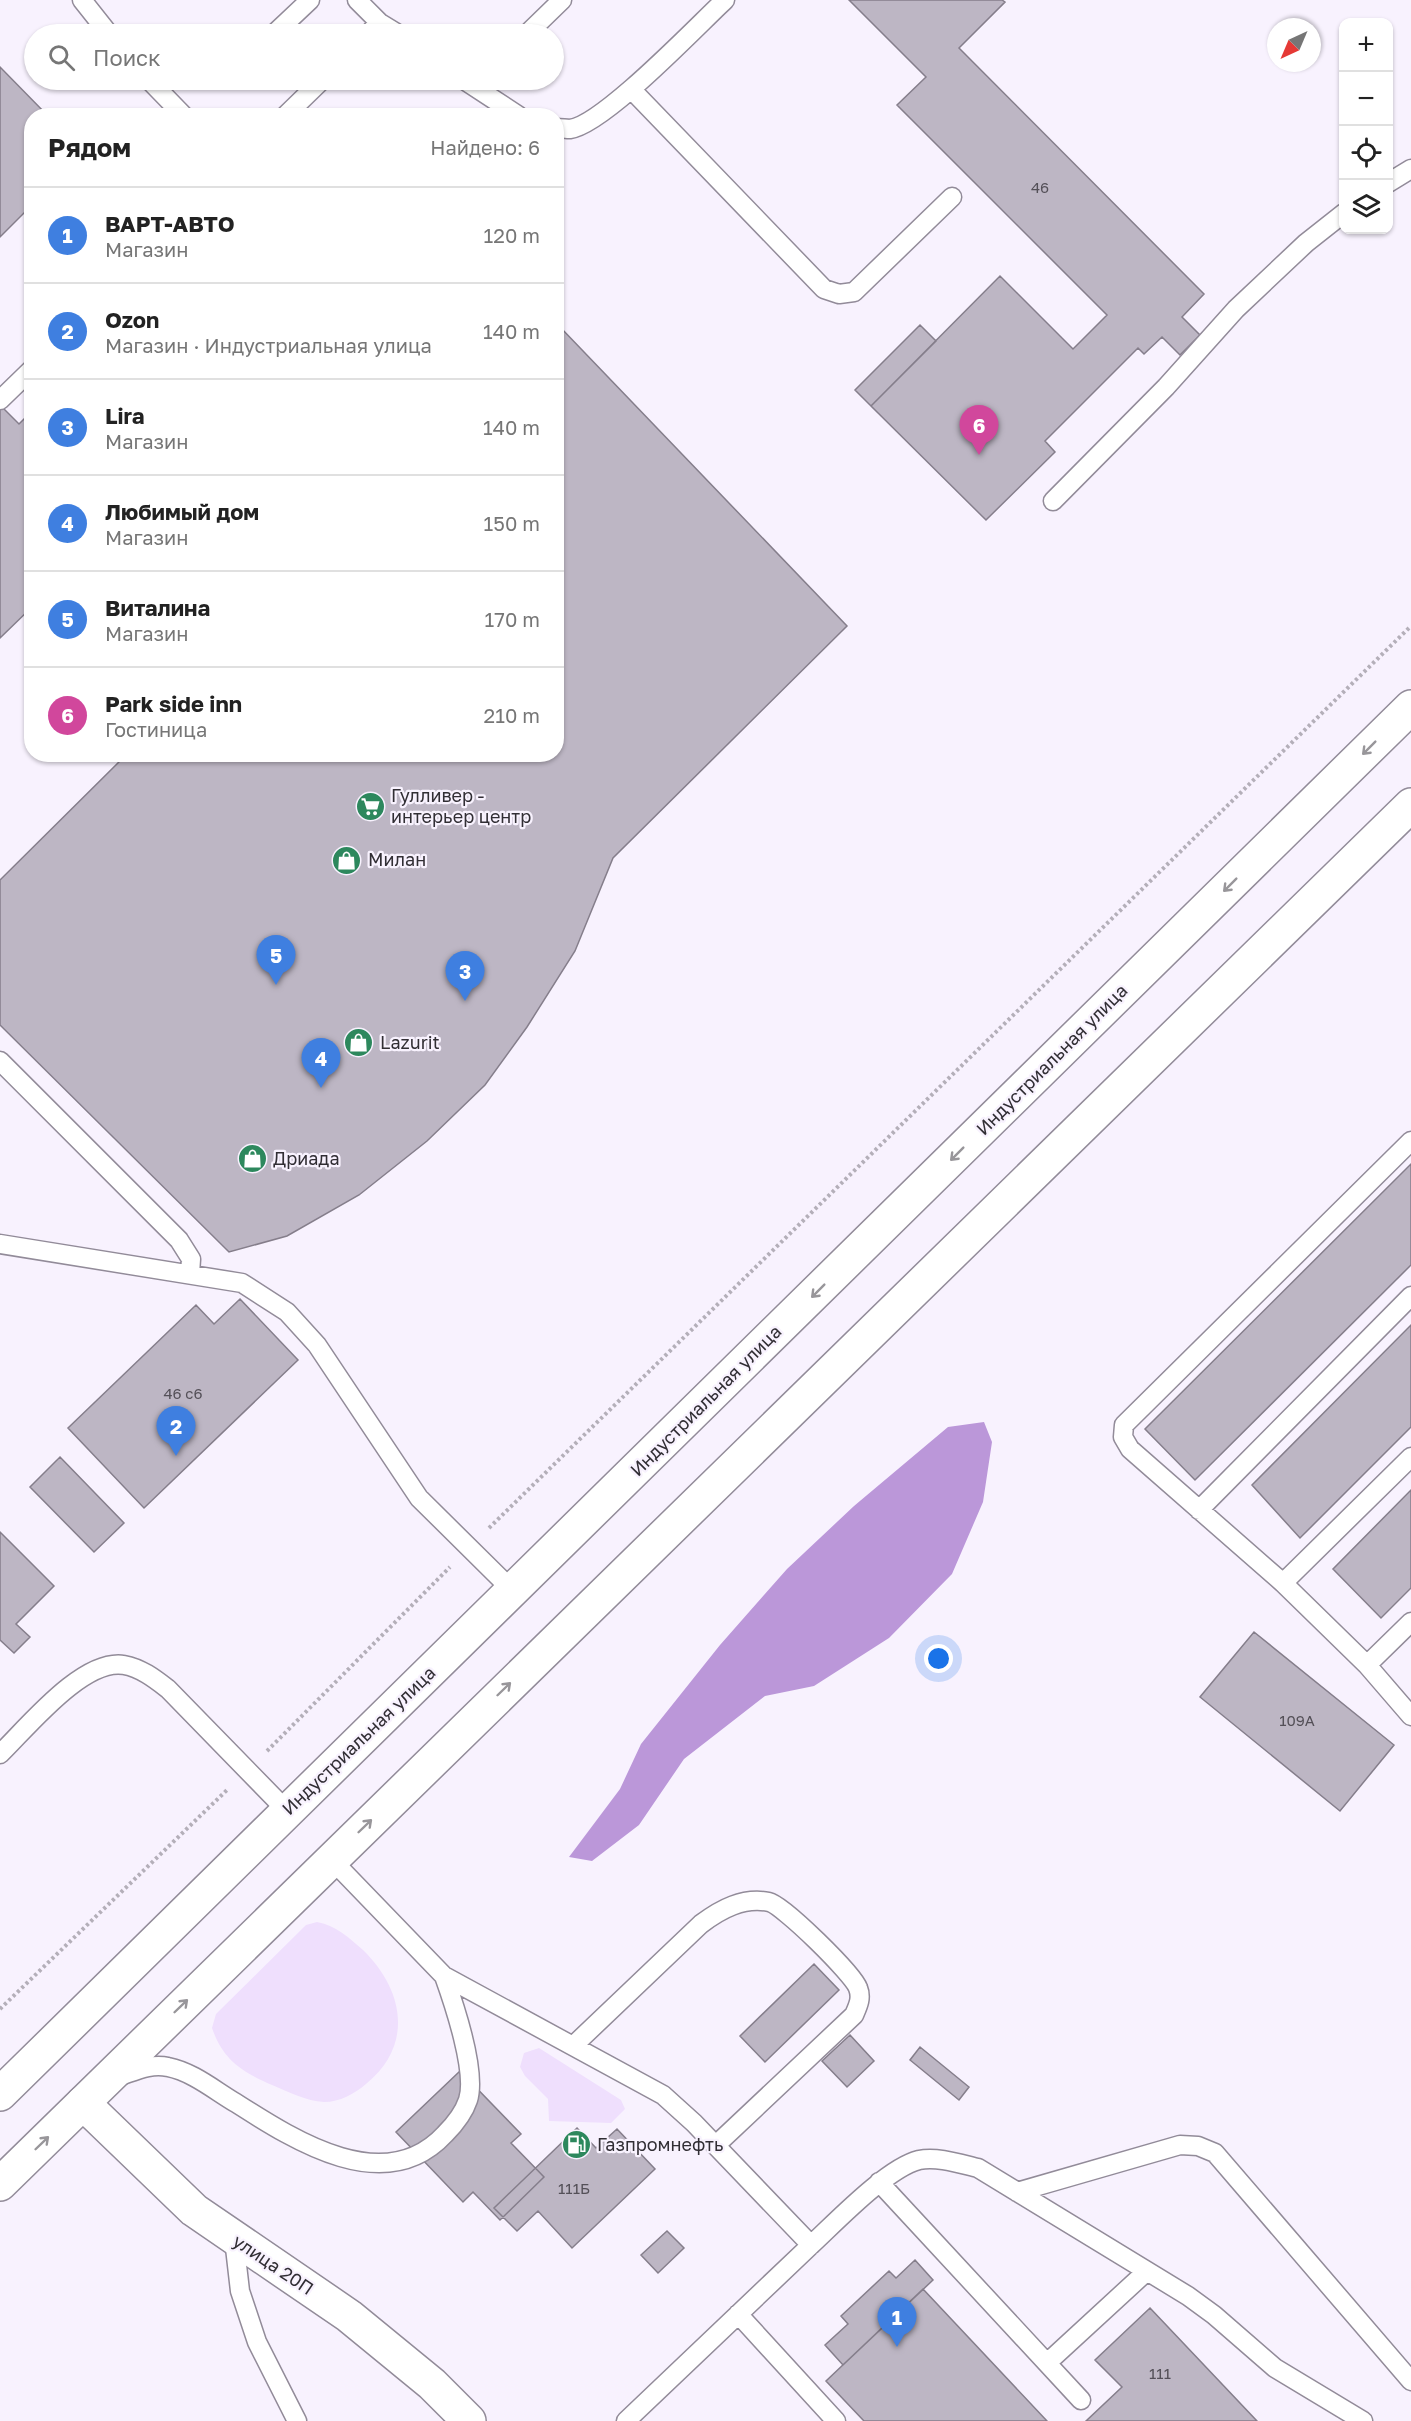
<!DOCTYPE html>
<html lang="ru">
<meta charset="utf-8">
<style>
body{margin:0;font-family:"Golos Text",sans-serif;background:#f6f6f6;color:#222}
.controls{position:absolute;right:18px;top:18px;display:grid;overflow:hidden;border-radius:12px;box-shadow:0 2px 4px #0004}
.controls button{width:54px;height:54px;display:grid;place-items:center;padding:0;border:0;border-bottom:2px solid #e0e0e0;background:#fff;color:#222;font:30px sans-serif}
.compass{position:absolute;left:1267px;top:18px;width:54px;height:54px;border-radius:50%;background:#fff;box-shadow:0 2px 4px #0004;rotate:224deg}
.you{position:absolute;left:939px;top:1659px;width:21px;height:21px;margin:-15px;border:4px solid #fff;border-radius:50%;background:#1a73e8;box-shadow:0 0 0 9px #1a73e833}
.badge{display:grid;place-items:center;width:39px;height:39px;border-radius:50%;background:#2d885d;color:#fff;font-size:20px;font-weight:700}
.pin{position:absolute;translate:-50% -50px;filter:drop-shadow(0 2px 3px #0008)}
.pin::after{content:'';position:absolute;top:32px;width:21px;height:18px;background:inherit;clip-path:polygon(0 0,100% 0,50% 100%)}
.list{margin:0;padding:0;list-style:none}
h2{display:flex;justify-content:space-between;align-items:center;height:78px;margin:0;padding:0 24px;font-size:26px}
h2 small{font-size:20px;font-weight:400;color:#767676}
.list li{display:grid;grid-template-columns:39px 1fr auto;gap:18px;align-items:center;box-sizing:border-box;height:96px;padding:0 24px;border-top:2px solid #e0e0e0}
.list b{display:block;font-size:22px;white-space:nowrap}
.list p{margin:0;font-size:20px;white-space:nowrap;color:#767676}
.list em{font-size:20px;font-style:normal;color:#767676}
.icon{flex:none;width:33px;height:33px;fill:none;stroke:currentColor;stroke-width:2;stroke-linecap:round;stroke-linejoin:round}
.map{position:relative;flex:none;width:1411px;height:2421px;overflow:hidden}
.search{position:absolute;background:#fff;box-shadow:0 2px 4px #0004;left:24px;top:24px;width:540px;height:66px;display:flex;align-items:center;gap:15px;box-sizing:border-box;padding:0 21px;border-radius:33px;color:#767676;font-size:22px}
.panel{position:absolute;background:#fff;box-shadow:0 2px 4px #0004;left:24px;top:108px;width:540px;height:654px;border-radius:24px}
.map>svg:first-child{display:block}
.green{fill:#efdffd}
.water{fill:#bb97d9}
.building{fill:#bdb6c4;stroke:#857e8b;stroke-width:1.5}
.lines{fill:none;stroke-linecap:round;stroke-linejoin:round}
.service-casing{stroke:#928b99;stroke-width:21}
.minor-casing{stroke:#928b99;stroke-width:36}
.primary-casing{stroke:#928b99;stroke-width:36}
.path{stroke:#b4afb9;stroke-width:4;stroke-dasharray:3 3;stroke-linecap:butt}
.service{stroke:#fff;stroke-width:18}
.minor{stroke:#fff;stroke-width:33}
.primary{stroke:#fff;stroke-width:33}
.oneway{stroke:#98969a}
.labels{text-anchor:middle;stroke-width:4.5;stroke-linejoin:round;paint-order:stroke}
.number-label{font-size:15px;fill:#545058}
.poi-label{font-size:18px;fill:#312e34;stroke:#f8f2fe;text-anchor:start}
.street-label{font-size:18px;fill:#312e34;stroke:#f8f2fe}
</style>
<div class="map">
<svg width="1411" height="2421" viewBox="0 0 1411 2421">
<rect width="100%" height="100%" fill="#f8f2fe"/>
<path class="green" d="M317,1922C337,1926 348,1937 363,1950C404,1990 414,2045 366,2084C354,2094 340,2102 324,2102C306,2101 289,2092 272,2085C242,2072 223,2060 212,2028L216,2014L306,1925Z
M539,2048L621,2100L625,2109L611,2123L549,2121L548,2099L525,2076L520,2067L524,2053Z"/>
<path class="water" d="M984,1422L992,1442L983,1502L952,1574L889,1638L814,1686L765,1696L684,1759L639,1825L592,1861L569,1857L620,1789L641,1744L720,1645L787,1569L854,1506L948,1427Z"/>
<path class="building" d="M849,0H1002L1005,2L959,48L1204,294L1182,317L1200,335L1180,355L1162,337L1144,354L1138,348L1045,441L1055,452L986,520L871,406L1000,276L1073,349L1107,315L897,105L926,77Z
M0,67L48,116H32V205L0,237Z
M920,325L936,341L871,406L855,390Z
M560,327L847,626L613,858L575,951L527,1027L485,1085L427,1141L359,1195L287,1236L229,1252L0,1025V880L127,754H556V331Z
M0,405L19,424L32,411V607L0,638Z
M1411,1164V1265L1195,1480L1145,1429Z
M240,1299L298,1360L144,1508L68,1428L196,1305L214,1324Z
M1411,1325V1427L1300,1538L1252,1485Z
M60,1457L124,1523L94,1552L30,1487Z
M1411,1490V1588L1381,1618L1333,1569Z
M0,1532L54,1586L16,1624L30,1637L14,1653L0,1640Z
M1254,1632L1394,1745L1340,1811L1200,1697Z
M814,1964L839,1990L765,2062L740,2036Z
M850,2035L874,2061L847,2087L822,2061Z
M920,2047L969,2087L959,2100L910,2060Z
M460,2071L521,2134L511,2143L544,2177L500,2220L473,2192L463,2202L396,2132Z
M577,2128L596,2148L617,2129L655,2169L572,2248L538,2211L517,2231L494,2208Z
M667,2231L684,2248L658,2273L641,2255Z
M915,2260L933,2280L843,2365L825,2345L848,2324L841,2316L889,2271L896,2278Z
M923,2289L1047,2421H864L826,2381Z
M1150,2308L1257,2421H1086L1122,2387L1095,2360Z"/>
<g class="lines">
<defs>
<path id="service" d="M82,0L109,34
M357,0L380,23
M274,34L310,0
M368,34L380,23L398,34
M527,34L562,0
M149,80L184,116
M464,80L519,116
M631,89L824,289L839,294L854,292L952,197
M285,116L322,80
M556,128C561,128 566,129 570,129C603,125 696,27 725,0
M1388,183L1411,169
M0,400L32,369
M1053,501L1166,387L1236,309L1306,243L1344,213
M0,1061L179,1240L191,1259L190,1274
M1411,1141L1124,1425L1123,1437L1130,1449L1283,1583L1367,1665L1411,1622
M0,1244L242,1283L287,1312L317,1345L419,1498L513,1591
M1199,1510L1411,1296
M1283,1583L1411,1457
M1367,1665L1411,1716
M0,1754C27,1728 83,1658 124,1665C141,1668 155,1679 168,1689L287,1811
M331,1859L444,1976L663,2095L694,2123L811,2245C836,2222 887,2168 919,2160C937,2156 961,2164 978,2168L1188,2296L1214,2315L1275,2368L1363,2421
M573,2046L701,1924C721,1909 743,1897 769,1902C783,1905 853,1974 858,1988C862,1998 858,2006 854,2015L716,2145
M120,2076C135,2071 151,2063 168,2067C193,2072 214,2090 236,2103C294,2140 385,2199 445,2134C454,2125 464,2112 468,2100C477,2072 454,2004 444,1976
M879,2182L1081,2400
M1017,2192L1180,2145L1198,2146L1215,2153L1411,2381
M234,2239L240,2291L257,2342L297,2421
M738,2314L836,2421
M1047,2363L1147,2271
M626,2421L811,2245"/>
<path id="minor" d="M83,2103L194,2210L349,2316L432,2384L469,2421"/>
<path id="primary" d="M0,2094L1411,707
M0,2184L1411,805"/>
</defs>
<use href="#service" class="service-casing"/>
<use href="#minor" class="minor-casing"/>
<use href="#primary" class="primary-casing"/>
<path class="path" d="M489,1528L1411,626
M267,1751L450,1567
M0,2009L227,1790"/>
<use href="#service" class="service"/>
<use href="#minor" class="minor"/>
<use href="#primary" class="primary"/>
</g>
<defs><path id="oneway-shaft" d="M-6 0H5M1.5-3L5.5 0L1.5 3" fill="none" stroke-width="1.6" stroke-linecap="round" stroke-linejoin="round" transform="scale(1.5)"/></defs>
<g class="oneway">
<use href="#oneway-shaft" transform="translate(1369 748) rotate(135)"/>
<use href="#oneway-shaft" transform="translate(1230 885) rotate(135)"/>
<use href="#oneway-shaft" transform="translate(957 1154) rotate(135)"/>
<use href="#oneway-shaft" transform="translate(818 1291) rotate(135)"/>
<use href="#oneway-shaft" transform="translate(504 1689) rotate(-44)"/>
<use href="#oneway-shaft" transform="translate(365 1826) rotate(-44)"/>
<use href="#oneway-shaft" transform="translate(181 2006) rotate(-44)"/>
<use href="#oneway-shaft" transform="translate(42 2143) rotate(-44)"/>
</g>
<defs>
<symbol id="supermarket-disc" viewBox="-11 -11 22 22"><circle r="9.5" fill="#2d885d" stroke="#f8f2fe"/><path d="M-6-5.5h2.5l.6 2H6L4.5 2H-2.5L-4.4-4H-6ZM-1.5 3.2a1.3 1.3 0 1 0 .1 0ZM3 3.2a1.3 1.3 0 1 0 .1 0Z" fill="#fff"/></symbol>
<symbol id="shop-disc" viewBox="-11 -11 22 22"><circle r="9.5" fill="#2d885d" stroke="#f8f2fe"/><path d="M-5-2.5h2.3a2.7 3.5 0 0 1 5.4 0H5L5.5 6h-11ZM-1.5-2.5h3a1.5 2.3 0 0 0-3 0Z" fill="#fff"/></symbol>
<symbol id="fuel-disc" viewBox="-11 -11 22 22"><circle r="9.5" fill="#2d885d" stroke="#f8f2fe"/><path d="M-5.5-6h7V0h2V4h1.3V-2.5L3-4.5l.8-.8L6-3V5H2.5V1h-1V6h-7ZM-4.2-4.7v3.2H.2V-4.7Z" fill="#fff"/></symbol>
</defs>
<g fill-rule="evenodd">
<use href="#supermarket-disc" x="354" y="790" width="33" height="33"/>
<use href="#shop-disc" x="330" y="844" width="33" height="33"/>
<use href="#shop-disc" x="342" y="1026" width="33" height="33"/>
<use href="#shop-disc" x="236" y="1142" width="33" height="33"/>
<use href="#fuel-disc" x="560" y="2128" width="33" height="33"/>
</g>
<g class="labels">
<g class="number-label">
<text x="1040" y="193">46</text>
<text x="183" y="1399">46 с6</text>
<text x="1297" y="1726">109А</text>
<text x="574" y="2194">111Б</text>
<text x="1160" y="2379">111</text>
</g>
<g class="poi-label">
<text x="391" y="802">Гулливер -<tspan x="391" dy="21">интерьер центр</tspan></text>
<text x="368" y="866">Милан</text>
<text x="380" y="1049">Lazurit</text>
<text x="273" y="1165">Дриада</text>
<text x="597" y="2151">Газпромнефть</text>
</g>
<g class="street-label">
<text transform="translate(1052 1060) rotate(-45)" y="6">Индустриальная улица</text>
<text transform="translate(706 1401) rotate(-45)" y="6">Индустриальная улица</text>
<text transform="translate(359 1741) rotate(-44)" y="6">Индустриальная улица</text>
<text transform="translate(273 2265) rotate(34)" y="6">улица 20П</text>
</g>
</g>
</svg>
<div class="controls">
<button>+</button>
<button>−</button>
<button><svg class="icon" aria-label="locate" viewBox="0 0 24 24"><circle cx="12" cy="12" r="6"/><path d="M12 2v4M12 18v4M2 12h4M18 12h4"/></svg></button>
<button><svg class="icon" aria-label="layers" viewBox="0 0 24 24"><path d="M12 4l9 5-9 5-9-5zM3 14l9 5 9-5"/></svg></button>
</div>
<svg class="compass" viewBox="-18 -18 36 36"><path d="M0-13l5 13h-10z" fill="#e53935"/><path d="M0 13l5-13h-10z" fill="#767676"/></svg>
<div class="you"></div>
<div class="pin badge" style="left:897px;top:2347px;background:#3f7fe0">1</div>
<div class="pin badge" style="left:176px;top:1456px;background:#3f7fe0">2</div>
<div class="pin badge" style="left:465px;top:1001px;background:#3f7fe0">3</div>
<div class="pin badge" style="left:321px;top:1088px;background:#3f7fe0">4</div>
<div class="pin badge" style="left:276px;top:985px;background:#3f7fe0">5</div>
<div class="pin badge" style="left:979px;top:455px;background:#d1479c">6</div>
<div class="search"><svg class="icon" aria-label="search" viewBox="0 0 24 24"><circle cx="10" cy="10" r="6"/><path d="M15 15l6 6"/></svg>Поиск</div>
<section class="panel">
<h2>Рядом<small>Найдено: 6</small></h2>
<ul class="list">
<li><span class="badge" style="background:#3f7fe0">1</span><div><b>ВАРТ-АВТО</b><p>Магазин</p></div><em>120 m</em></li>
<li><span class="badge" style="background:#3f7fe0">2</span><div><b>Ozon</b><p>Магазин · Индустриальная улица</p></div><em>140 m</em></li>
<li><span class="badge" style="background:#3f7fe0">3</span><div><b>Lira</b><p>Магазин</p></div><em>140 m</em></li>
<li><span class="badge" style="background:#3f7fe0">4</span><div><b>Любимый дом</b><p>Магазин</p></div><em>150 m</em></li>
<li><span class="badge" style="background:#3f7fe0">5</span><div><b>Виталина</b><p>Магазин</p></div><em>170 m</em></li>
<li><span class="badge" style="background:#d1479c">6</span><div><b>Park side inn</b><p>Гостиница</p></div><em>210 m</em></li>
</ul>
</section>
</div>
